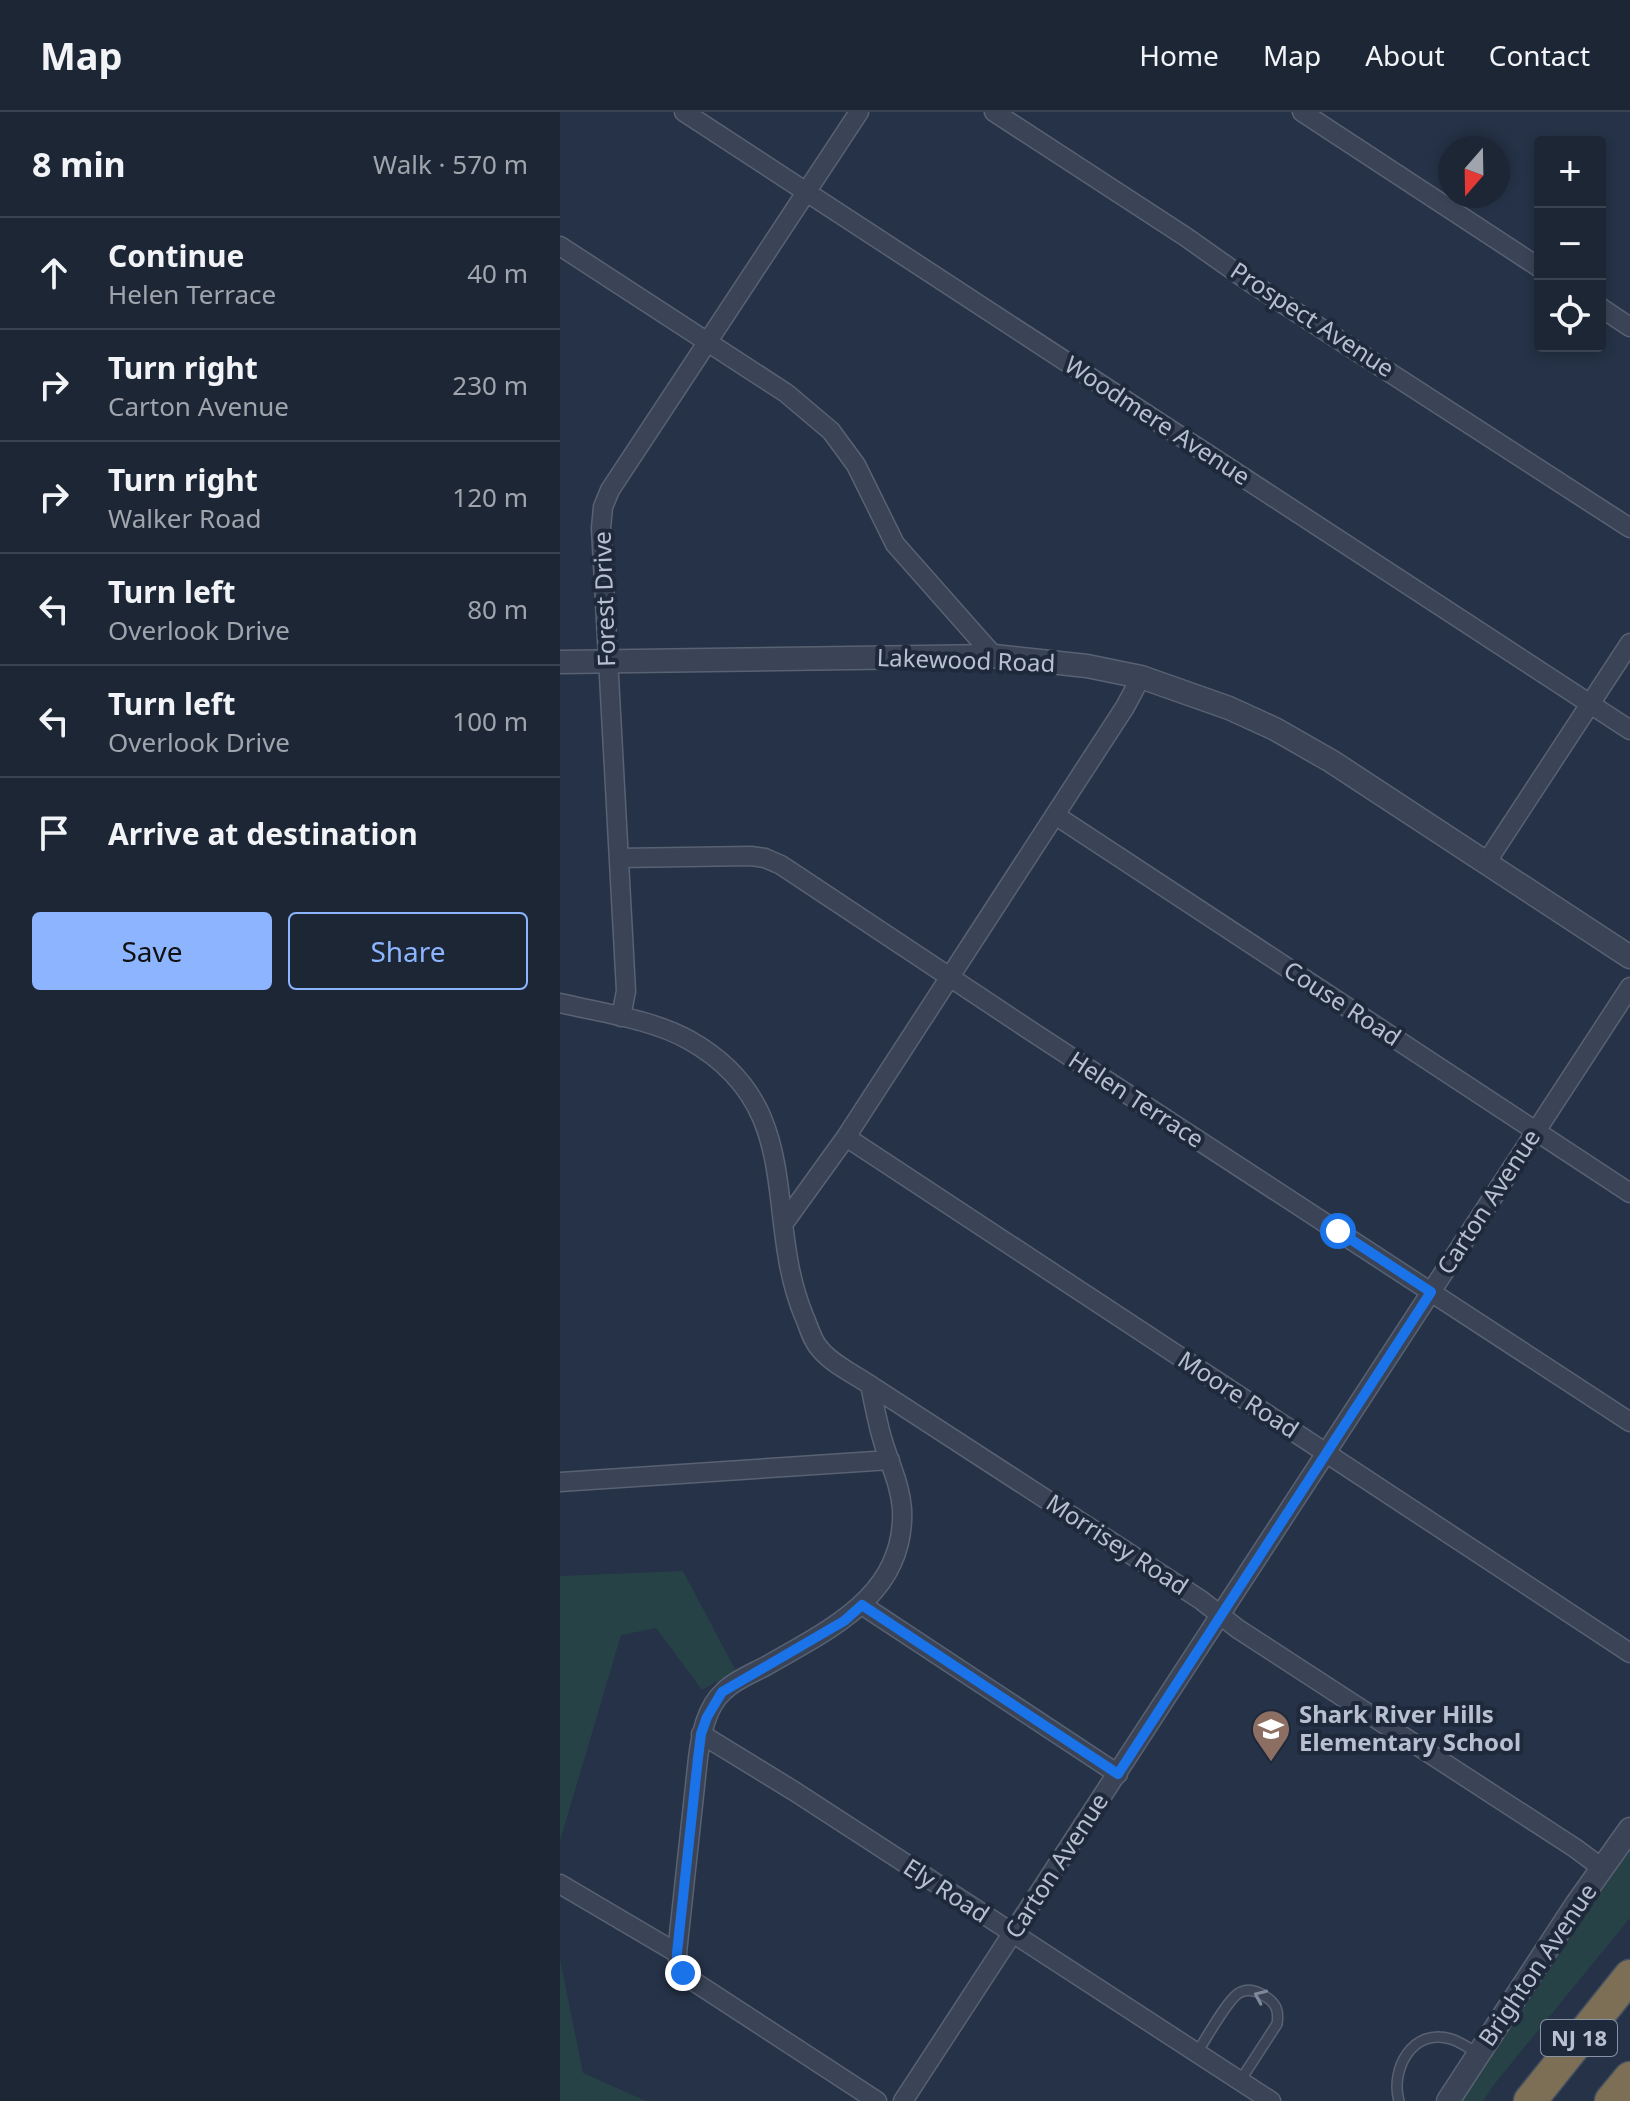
<!DOCTYPE html>
<meta charset="utf-8">
<style>
body{margin:0;font-family:"Noto Sans",sans-serif;background:#252e3d;color:#f1f3f6}
.controls{position:absolute;right:24px;top:24px;display:grid;overflow:hidden;border-radius:8px;box-shadow:0 4px 12px #0003}
.controls button{width:72px;height:72px;display:grid;place-items:center;padding:0;border:0;border-bottom:2px solid #3a4350;background:#1c2635;color:#f1f3f6;font:40px sans-serif}
.compass{position:absolute;left:878px;top:24px;width:72px;height:72px;border-radius:50%;background:#1c2635;box-shadow:0 4px 12px #0003;rotate:200deg}
.stop{position:absolute;width:24px;height:24px;margin:-18px;border:6px solid #1a73e8;border-radius:50%;background:#fff}
.stop.end{background:#1a73e8;border-color:#fff;box-shadow:0 2px 8px #0008}
.list{margin:0;padding:0;list-style:none}
h2{display:flex;justify-content:space-between;align-items:center;height:104px;margin:0;padding:0 32px;font-size:34px}
h2 small{font-size:26px;font-weight:400;color:#a0a5ad}
.list li{display:grid;grid-template-columns:52px 1fr auto;gap:24px;align-items:center;box-sizing:border-box;height:112px;padding:0 32px;border-top:2px solid #3a4350}
.list b{display:block;font-size:30px;white-space:nowrap}
.list p{margin:0;font-size:26px;white-space:nowrap;color:#a0a5ad}
.list em{font-size:26px;font-style:normal;color:#a0a5ad}
.actions{display:flex;gap:16px;padding:24px 32px}
.actions a{flex:1;padding:18px 0;border:2px solid #8db4ff;border-radius:8px;text-align:center;font-size:28px;color:#8db4ff}
.actions .main{background:#8db4ff;color:#111}
.icon{flex:none;width:44px;height:44px;fill:none;stroke:currentColor;stroke-width:2;stroke-linecap:round;stroke-linejoin:round}
.map{position:relative;flex:none;width:1070px;height:1989px;overflow:hidden}
header{display:flex;align-items:center;gap:48px;box-sizing:border-box;height:112px;padding:0 40px;background:#1c2635;border-bottom:2px solid #3a4350}
header strong{font-size:38px}
nav{display:flex;gap:44px;margin-inline-start:auto;font-size:28px}
main{display:flex}
aside{flex:1;background:#1c2635}
.map>svg:first-child{display:block}
.green{fill:#274247}
.lines{fill:none;stroke-linecap:round;stroke-linejoin:round}
.service-casing{stroke:#596273;stroke-width:12}
.minor-casing{stroke:#596273;stroke-width:21}
.tertiary-casing{stroke:#596273;stroke-width:25}
.motorway-casing{stroke:#444f60;stroke-width:35}
.service{stroke:#3a4456;stroke-width:9}
.minor{stroke:#3a4456;stroke-width:18}
.tertiary{stroke:#3a4456;stroke-width:22}
.motorway{stroke:#7c6f56;stroke-width:32}
.oneway{stroke:#7f8899}
.route{stroke:#1a73e8;stroke-width:10}
.labels{text-anchor:middle;stroke-width:8;stroke-linejoin:round;paint-order:stroke}
.shield{fill:#1e293b;stroke:#8a93a3;stroke-width:2}
.shield-label{font-size:22px;font-weight:bold;fill:#b8c0cf}
.street-label{font-size:24px;fill:#b8c0cf;stroke:#1e293b}
.poi-label{font-size:24px;font-weight:bold;fill:#b8c0cf;stroke:#1e293b;text-anchor:start}
</style>
<header>
<strong>Map</strong>
<nav><a>Home</a><a>Map</a><a>About</a><a>Contact</a></nav>
</header>
<main>
<aside>
<h2>8 min<small>Walk · 570 m</small></h2>
<ul class="list">
<li><svg class="icon" aria-label="ahead" viewBox="0 0 24 24"><path d="M12 20V5M6 11l6-6 6 6"/></svg><div><b>Continue</b><p>Helen Terrace</p></div><em>40 m</em></li>
<li><svg class="icon" aria-label="right" viewBox="0 0 24 24"><path d="M7 20v-9h11M14 6l5 5-5 5"/></svg><div><b>Turn right</b><p>Carton Avenue</p></div><em>230 m</em></li>
<li><svg class="icon" aria-label="right" viewBox="0 0 24 24"><path d="M7 20v-9h11M14 6l5 5-5 5"/></svg><div><b>Turn right</b><p>Walker Road</p></div><em>120 m</em></li>
<li><svg class="icon" aria-label="left" viewBox="0 0 24 24"><path d="M17 20v-9H6M10 6l-5 5 5 5"/></svg><div><b>Turn left</b><p>Overlook Drive</p></div><em>80 m</em></li>
<li><svg class="icon" aria-label="left" viewBox="0 0 24 24"><path d="M17 20v-9H6M10 6l-5 5 5 5"/></svg><div><b>Turn left</b><p>Overlook Drive</p></div><em>100 m</em></li>
<li><svg class="icon" aria-label="arrive" viewBox="0 0 24 24"><path d="M6 21V4h12l-3 4 3 4H6"/></svg><div><b>Arrive at destination</b></div></li>
</ul>
<div class="actions"><a class="main">Save</a><a>Share</a></div>
</aside>
<div class="map">
<svg width="1070" height="1989" viewBox="0 0 1070 1989">
<rect width="100%" height="100%" fill="#253247"/>
<path class="green" d="M123,1459L176,1559L142,1578L96,1516L61,1523L0,1729V1464Z
M1070,1736V1806L936,1970L923,1989H902Z
M0,1847L23,1961L86,1989H0Z"/>
<g class="lines">
<defs>
<path id="service" d="M636,1942C645,1929 669,1884 681,1880C690,1876 699,1880 706,1885C717,1892 719,1900 717,1912L680,1969
M839,1989C830,1957 853,1915 891,1927C901,1930 910,1937 919,1942"/>
<path id="minor" d="M124,0L1070,618
M434,0L626,125L691,171L1070,416
M742,0L980,156
M0,134L226,281L271,319L296,353L335,432L434,544
M1040,195L1070,215
M495,703L1070,1081
M59,746L191,744L205,746L221,753L474,921L1070,1310
M926,751L1070,531
M0,891C42,901 91,907 129,928C248,995 202,1103 244,1204C249,1215 252,1229 260,1237C272,1252 294,1262 310,1273C314,1291 317,1309 322,1326C329,1351 340,1371 342,1397C346,1483 270,1517 206,1554C193,1561 175,1568 164,1579C146,1595 141,1623 138,1646L117,1841L120,1856L130,1867L317,1989
M61,905L66,879L41,416L43,395L50,378L299,0
M286,1025L1070,1541
M224,1111L286,1025L565,595L581,565
M310,1273L641,1488L678,1517L1015,1736L1042,1756
M0,1370L330,1348
M302,1493L558,1662
M141,1622L234,1679L711,1989
M0,1772L117,1841
M343,1989L1070,875"/>
<path id="tertiary" d="M0,550L434,544L527,554L581,565L669,596L715,617L771,649L1070,845
M888,1989L1016,1793L1070,1717"/>
<path id="motorway" d="M970,1989L1070,1864
M1051,1989L1070,1966"/>
</defs>
<use href="#service" class="service-casing"/>
<use href="#minor" class="minor-casing"/>
<use href="#tertiary" class="tertiary-casing"/>
<use href="#motorway" class="motorway-casing"/>
<use href="#service" class="service"/>
<use href="#minor" class="minor"/>
<use href="#tertiary" class="tertiary"/>
<use href="#motorway" class="motorway"/>
</g>
<defs><path id="oneway-chevron" d="M-2-3.5L2.5 0L-2 3.5" fill="none" stroke-width="1.6" stroke-linecap="round" stroke-linejoin="round" transform="scale(2)"/></defs>
<use class="oneway" href="#oneway-chevron" transform="translate(700 1884) rotate(-156)"/>
<g class="lines">
<path class="route" d="M123,1861L117,1850V1841L138,1646L141,1622L147,1605L162,1580L284,1509L302,1493L558,1662L871,1180L778,1119"/>
</g>
<defs>
<symbol id="school-pin" viewBox="-11 -11 22 30"><path d="M0 17L-7.5 6A9.5 9.5 0 1 1 7.5 6Z" fill="#8d6e63" stroke="#1e293b"/><path d="M0-5L7-2L0 1L-7-2ZM-4 1L0 2.5L4 1V4Q0 6-4 4Z" fill="#fff"/></symbol>
</defs>
<g fill-rule="evenodd">
<use href="#school-pin" x="689" y="1595" width="44" height="60"/>
</g>
<g class="labels">
<rect class="shield" x="981" y="1908" width="76" height="36" rx="6"/>
<g class="shield-label">
<text x="1019" y="1934">NJ 18</text>
</g>
<g class="street-label">
<text transform="translate(752 208) rotate(33)" y="8">Prospect Avenue</text>
<text transform="translate(597 309) rotate(33)" y="8">Woodmere Avenue</text>
<text transform="translate(45 487) rotate(-92)" y="8">Forest Drive</text>
<text transform="translate(406 549) rotate(2)" y="8">Lakewood Road</text>
<text transform="translate(782 892) rotate(33)" y="8">Couse Road</text>
<text transform="translate(576 988) rotate(33)" y="8">Helen Terrace</text>
<text transform="translate(929 1090) rotate(-57)" y="8">Carton Avenue</text>
<text transform="translate(678 1283) rotate(33)" y="8">Moore Road</text>
<text transform="translate(557 1433) rotate(33)" y="8">Morrisey Road</text>
<text transform="translate(497 1754) rotate(-57)" y="8">Carton Avenue</text>
<text transform="translate(386 1779) rotate(33)" y="8">Ely Road</text>
<text transform="translate(978 1853) rotate(-56)" y="8">Brighton Avenue</text>
</g>
<g class="poi-label">
<text x="739" y="1611">Shark River Hills<tspan x="739" dy="28">Elementary School</tspan></text>
</g>
</g>
</svg>
<div class="controls">
<button>+</button>
<button>−</button>
<button><svg class="icon" aria-label="locate" viewBox="0 0 24 24"><circle cx="12" cy="12" r="6"/><path d="M12 2v4M12 18v4M2 12h4M18 12h4"/></svg></button>
</div>
<svg class="compass" viewBox="-18 -18 36 36"><path d="M0-13l5 13h-10z" fill="#e53935"/><path d="M0 13l5-13h-10z" fill="#a0a5ad"/></svg>
<div class="stop" style="left:778px;top:1119px"></div>
<div class="stop end" style="left:123px;top:1861px"></div>
</div>
</main>
